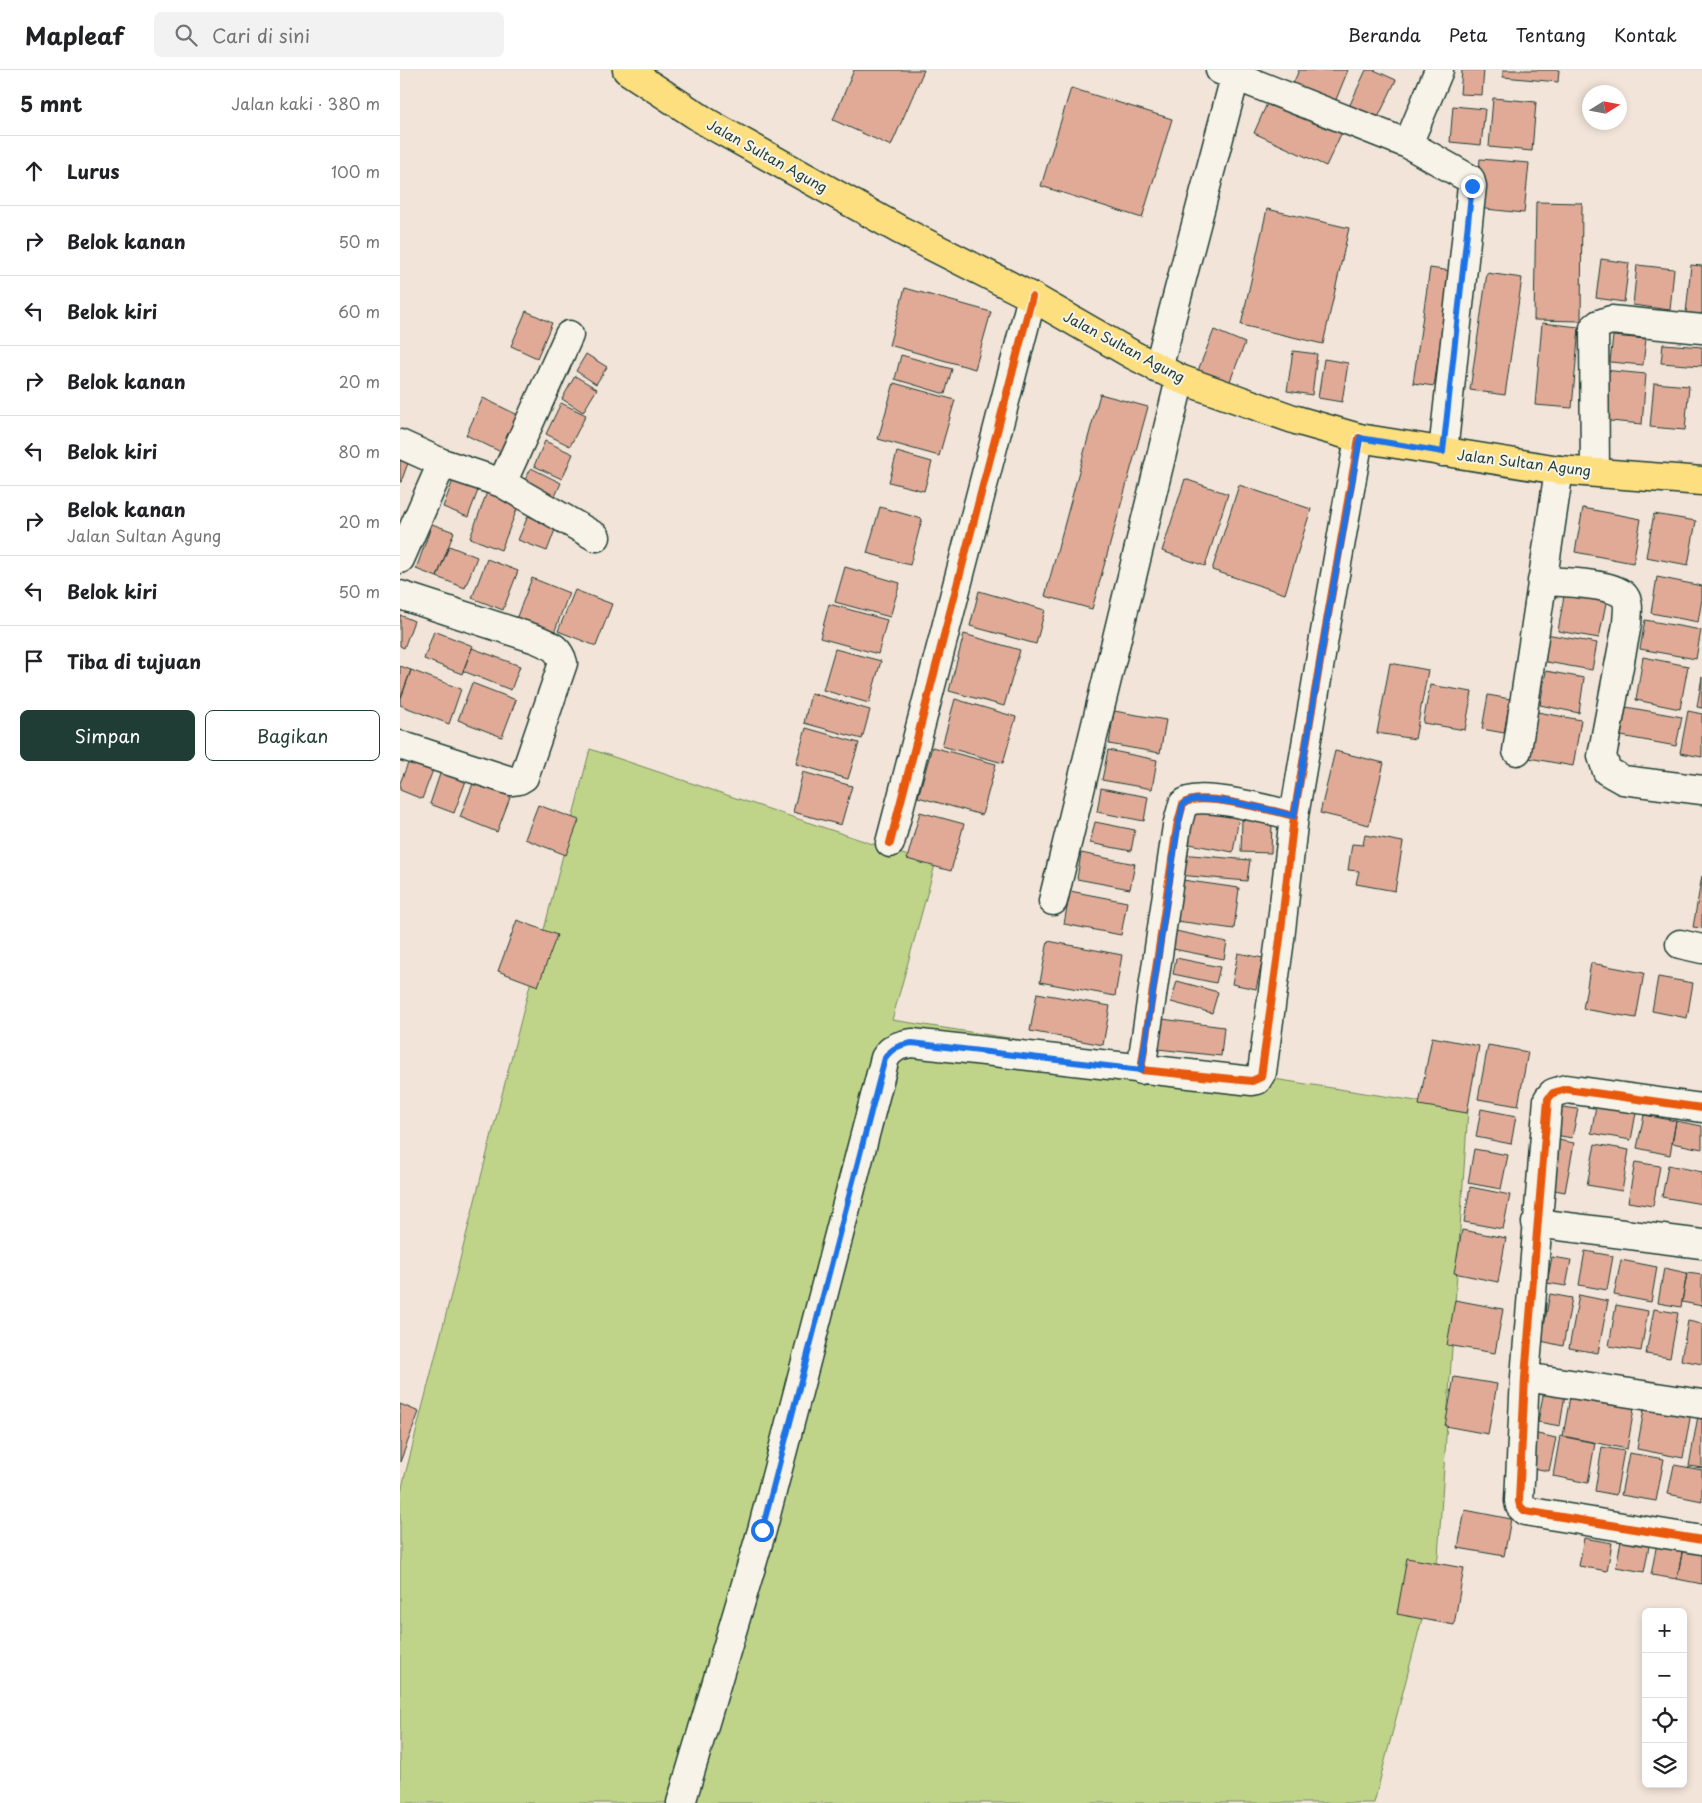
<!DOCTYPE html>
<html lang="id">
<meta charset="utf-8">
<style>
body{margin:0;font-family:"Playpen Sans",sans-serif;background:#f2f2f2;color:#202124}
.controls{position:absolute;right:15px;bottom:15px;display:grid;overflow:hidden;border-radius:8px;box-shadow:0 2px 8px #0003}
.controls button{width:45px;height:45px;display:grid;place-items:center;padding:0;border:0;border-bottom:1px solid #e0e0e0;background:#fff;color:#202124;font:25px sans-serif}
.compass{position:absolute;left:1182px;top:15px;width:45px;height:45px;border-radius:50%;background:#fff;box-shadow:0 2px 8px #0003;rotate:79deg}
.stop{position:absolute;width:15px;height:15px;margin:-11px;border:4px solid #1a73e8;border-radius:50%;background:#fff}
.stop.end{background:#1a73e8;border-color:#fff;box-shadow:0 1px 5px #0008}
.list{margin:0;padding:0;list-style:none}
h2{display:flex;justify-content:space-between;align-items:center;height:65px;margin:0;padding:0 20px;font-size:21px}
h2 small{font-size:16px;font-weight:400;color:#757577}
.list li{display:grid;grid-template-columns:32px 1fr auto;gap:15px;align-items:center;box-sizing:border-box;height:70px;padding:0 20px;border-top:1px solid #e0e0e0}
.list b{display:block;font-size:19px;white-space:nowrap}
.list p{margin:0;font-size:16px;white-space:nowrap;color:#757577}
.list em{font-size:16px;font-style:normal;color:#757577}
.actions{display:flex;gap:10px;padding:15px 20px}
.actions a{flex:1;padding:11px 0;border:1px solid #1f3d34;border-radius:8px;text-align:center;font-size:18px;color:#1f3d34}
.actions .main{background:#1f3d34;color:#fff}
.icon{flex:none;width:28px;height:28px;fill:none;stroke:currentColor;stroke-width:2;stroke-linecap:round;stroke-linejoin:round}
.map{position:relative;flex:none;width:1302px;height:1733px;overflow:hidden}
header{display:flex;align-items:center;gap:30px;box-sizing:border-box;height:70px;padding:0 25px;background:#fff;border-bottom:1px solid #e0e0e0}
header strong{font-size:24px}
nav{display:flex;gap:28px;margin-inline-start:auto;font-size:18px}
.search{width:350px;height:45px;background:#f2f2f2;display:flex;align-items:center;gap:12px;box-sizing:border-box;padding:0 18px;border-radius:8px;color:#757577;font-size:19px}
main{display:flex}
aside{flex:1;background:#fff}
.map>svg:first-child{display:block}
.green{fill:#c0d489;stroke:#70885e}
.building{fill:#e0aa97;stroke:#1f3d34}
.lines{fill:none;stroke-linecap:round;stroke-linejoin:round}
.minor-casing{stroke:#1f3d34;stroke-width:31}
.major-casing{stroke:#1f3d34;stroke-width:31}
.minor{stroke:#f7f3e8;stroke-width:28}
.major{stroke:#fddf80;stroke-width:28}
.cycleway-casing{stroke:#f7f3e8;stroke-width:11}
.cycleway{stroke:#e8590c;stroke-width:8}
.route{stroke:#1a73e8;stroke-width:6}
.labels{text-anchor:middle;stroke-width:4;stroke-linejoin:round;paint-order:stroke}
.street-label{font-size:14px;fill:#1f3d34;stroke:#f7f3e8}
</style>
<header>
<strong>Mapleaf</strong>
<div class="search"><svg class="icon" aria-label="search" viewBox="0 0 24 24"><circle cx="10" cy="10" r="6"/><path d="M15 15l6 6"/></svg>Cari di sini</div>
<nav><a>Beranda</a><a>Peta</a><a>Tentang</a><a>Kontak</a></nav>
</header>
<main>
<aside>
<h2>5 mnt<small>Jalan kaki · 380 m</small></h2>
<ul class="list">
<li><svg class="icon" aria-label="ahead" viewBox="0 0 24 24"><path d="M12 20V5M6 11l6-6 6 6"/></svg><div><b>Lurus</b></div><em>100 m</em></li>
<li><svg class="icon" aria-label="right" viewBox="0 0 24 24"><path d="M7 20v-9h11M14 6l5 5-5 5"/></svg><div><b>Belok kanan</b></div><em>50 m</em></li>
<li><svg class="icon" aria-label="left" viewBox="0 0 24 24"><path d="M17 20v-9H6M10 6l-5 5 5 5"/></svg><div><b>Belok kiri</b></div><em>60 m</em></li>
<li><svg class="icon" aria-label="right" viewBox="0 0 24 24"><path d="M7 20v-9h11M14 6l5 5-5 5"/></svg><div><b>Belok kanan</b></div><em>20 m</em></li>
<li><svg class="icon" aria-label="left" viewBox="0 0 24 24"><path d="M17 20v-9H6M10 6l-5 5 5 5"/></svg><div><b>Belok kiri</b></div><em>80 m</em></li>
<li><svg class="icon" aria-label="right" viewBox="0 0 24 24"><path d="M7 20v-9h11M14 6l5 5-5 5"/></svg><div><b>Belok kanan</b><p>Jalan Sultan Agung</p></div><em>20 m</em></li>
<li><svg class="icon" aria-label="left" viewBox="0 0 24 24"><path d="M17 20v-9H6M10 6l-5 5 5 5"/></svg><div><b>Belok kiri</b></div><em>50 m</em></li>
<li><svg class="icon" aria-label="arrive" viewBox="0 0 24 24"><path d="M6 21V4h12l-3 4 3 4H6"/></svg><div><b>Tiba di tujuan</b></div></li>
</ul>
<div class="actions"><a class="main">Simpan</a><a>Bagikan</a></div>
</aside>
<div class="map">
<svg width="1302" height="1733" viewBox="0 0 1302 1733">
<rect width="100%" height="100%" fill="#f2e4d8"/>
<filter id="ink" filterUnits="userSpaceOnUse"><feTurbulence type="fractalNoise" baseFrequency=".02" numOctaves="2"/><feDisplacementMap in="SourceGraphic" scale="10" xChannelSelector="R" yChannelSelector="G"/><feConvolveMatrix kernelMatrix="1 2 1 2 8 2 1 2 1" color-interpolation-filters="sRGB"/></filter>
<g filter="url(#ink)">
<path class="green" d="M190,679L535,795L492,950L1068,1039L1038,1487L974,1733H0V1425Z"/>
<path class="building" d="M454,0H524L491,76L433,50Z
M899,0H948L935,32L893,14Z
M966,0H974L996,10L975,54L947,41Z
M1062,0H1084L1082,25L1060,24Z
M1103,0H1159L1158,12L1103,7Z
M671,18L772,49L742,148L641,116Z
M1093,28L1136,32L1132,81L1089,77Z
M869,29L942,62L926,96L854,63Z
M1053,36L1085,39L1081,75L1050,72Z
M1080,89L1129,93L1124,143L1076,138Z
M1136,132L1182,133L1181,251L1134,250Z
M867,139L949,158L923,274L841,255Z
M1201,189L1229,193L1224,232L1196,228Z
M1237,195L1274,199L1270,240L1233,235Z
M1291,195L1302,196V244L1286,243Z
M1030,198L1051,201L1034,316L1013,313Z
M1087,203L1122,208L1105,325L1070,320Z
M505,218L591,242L575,299L489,275Z
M126,241L152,253L137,288L111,276Z
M1142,253L1179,257L1172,338L1135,335Z
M814,260L845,273L828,316L797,303Z
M1213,266L1246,269L1243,295L1210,292Z
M1263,274L1302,277V296L1261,293Z
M893,281L917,284L912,325L887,321Z
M186,284L207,297L196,314L176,301Z
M501,285L552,299L545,324L495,309Z
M924,289L948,293L942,332L918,328Z
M1203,300L1246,304L1242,354L1199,350Z
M175,306L197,319L183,342L162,329Z
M494,313L555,330L539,386L478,369Z
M1254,313L1289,316L1285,360L1250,357Z
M700,324L748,337L692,539L645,526Z
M83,328L120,346L103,383L66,365Z
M161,333L186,345L170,376L146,364Z
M145,371L173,384L162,409L134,396Z
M0,377L12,382L1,412H0Z
M497,382L532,392L524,421L489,412Z
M131,398L161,413L153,431L122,416Z
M55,405L80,415L68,447L43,437Z
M785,409L828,424L805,496L762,481Z
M839,415L911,439L885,524L812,500Z
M87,422L119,434L101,480L70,468Z
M480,437L522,449L510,495L467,483Z
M1183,438L1241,449L1233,493L1175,482Z
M1254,444L1296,451L1288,495L1246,487Z
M128,446L156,457L147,481L118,470Z
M32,454L54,462L37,507L16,499Z
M49,476L77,487L65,518L37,507Z
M87,489L118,501L103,540L72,528Z
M445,497L500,513L490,547L435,532Z
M1257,507L1302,516V529L1298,552L1251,543Z
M132,508L169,523L154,563L116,549Z
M175,520L212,534L196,576L158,561Z
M1165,520L1207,528L1199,568L1158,561Z
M579,521L645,540L636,574L570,556Z
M429,534L487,550L478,584L420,568Z
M0,545L14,551L4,578L0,576Z
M1245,550L1301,560L1296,589L1240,579Z
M34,561L73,576L62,604L24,589Z
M564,564L620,580L604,636L549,621Z
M1146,564L1197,573L1192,600L1141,591Z
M72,578L120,596L111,620L63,601Z
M435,579L481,591L469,633L423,620Z
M1243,587L1288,596L1280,639L1236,630Z
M990,593L1028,600L1015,669L977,663Z
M0,596L11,600L1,628H0Z
M11,600L61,619L49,654L0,635V630Z
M1146,601L1184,608L1179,643L1140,635Z
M1302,607V638L1297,637Z
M72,613L116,630L102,667L58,650Z
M1030,615L1072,622L1065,660L1023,653Z
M411,623L470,640L462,669L404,653Z
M1088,625L1110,629L1104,663L1082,659Z
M555,629L616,647L603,693L542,676Z
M1226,637L1282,647L1276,676L1221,666Z
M714,641L766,650L760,683L709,674Z
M1132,641L1181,650L1173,696L1123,687Z
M1288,641L1302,644V687L1280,683Z
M406,658L459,673L448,709L396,694Z
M532,677L596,694L582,745L518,727Z
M708,680L757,690L752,719L702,710Z
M935,681L984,693L969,755L920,743Z
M9,691L33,700L22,729L0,720V713Z
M42,698L67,708L54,743L30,734Z
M403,702L452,716L441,755L393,742Z
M74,711L111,725L97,762L60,747Z
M701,718L748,727L744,751L697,742Z
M138,735L179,750L166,785L125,769Z
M791,737L839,747L833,782L784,773Z
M520,742L564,754L551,801L507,789Z
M842,750L872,752L871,783L841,782Z
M695,752L735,760L731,781L690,773Z
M965,765L1003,772L995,821L956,814L959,801L948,800L952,774L963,775Z
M681,783L735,794L730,819L677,809Z
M780,784L850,790L847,811L778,805Z
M1302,806V858L1293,857Z
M775,809L839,818L834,859L770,850Z
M670,821L727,832L721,865L664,854Z
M117,850L157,865L138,916L98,901Z
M771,860L827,872L824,889L768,878Z
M648,871L722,885L715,926L640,912Z
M838,883L863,888L856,919L832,914Z
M776,888L820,897L816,913L773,904Z
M1191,893L1244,903L1236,948L1183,939Z
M1258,907L1293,913L1287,948L1252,941Z
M777,911L818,922L812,943L771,932Z
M637,923L710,936L703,975L630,961Z
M762,949L824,957L821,986L758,979Z
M1032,967L1079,976L1067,1043L1019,1035Z
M1088,975L1128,982L1118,1036L1078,1029Z
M1155,1036L1178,1039L1172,1068L1150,1064Z
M1196,1036L1236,1043L1231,1070L1191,1063Z
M1081,1039L1116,1046L1111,1074L1076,1067Z
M1244,1045L1276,1051L1270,1085L1237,1078Z
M1276,1051L1302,1056V1079L1272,1073Z
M1158,1070L1174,1073L1165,1122L1149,1119Z
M1195,1074L1229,1080L1222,1121L1187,1115Z
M1074,1079L1108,1085L1101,1119L1068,1113Z
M1235,1092L1260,1096L1253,1136L1228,1132Z
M1268,1095L1302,1102V1134L1262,1127Z
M1070,1117L1110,1125L1103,1159L1064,1152Z
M1062,1160L1106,1168L1098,1212L1054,1203Z
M1185,1181L1213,1186L1207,1220L1179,1215Z
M1152,1187L1171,1190L1166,1216L1147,1213Z
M1221,1190L1257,1197L1251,1232L1214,1225Z
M1264,1198L1287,1203L1281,1237L1258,1233Z
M1287,1203L1302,1205V1236L1282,1232Z
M1150,1224L1172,1228L1163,1276L1141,1271Z
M1179,1225L1208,1231L1198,1283L1169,1278Z
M1055,1230L1103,1239L1095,1283L1047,1275Z
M1216,1235L1248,1241L1241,1281L1209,1276Z
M1254,1239L1278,1243L1270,1288L1246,1284Z
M1288,1251L1302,1254V1294L1281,1290Z
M1054,1307L1097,1314L1088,1364L1045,1356Z
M1145,1315L1166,1318L1160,1356L1138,1352Z
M1172,1316L1236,1327L1227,1379L1163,1366Z
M1246,1328L1292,1337L1283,1388L1237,1379Z
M0,1334L19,1342L0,1392Z
M1299,1340H1302V1398L1289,1396Z
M1133,1363L1156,1368L1149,1401L1127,1397Z
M1160,1366L1195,1373L1188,1413L1153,1406Z
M1202,1377L1224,1381L1216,1425L1195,1421Z
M1229,1383L1264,1389L1256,1431L1221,1425Z
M1274,1395L1302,1400V1431L1268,1424Z
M1065,1440L1111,1449L1104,1486L1058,1478Z
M1222,1466L1250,1471L1244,1502L1216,1497Z
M1184,1468L1212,1473L1207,1501L1179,1496Z
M1257,1473L1283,1478L1277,1509L1251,1505Z
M1302,1477V1514L1277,1509L1283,1478Z
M1007,1488L1064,1498L1054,1555L997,1544Z"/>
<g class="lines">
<defs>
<path id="minor" d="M820,0L1008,74L1070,109L1072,116L1043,382
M1008,74L1039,0
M758,299L835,7
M0,374L42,393L102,413L196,467
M1195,402L1194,258L1199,254L1211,250L1302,259
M102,413L169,265
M0,489L42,393
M1142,511C1159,512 1217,513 1225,527C1230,534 1227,546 1227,554L1202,686L1207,701L1223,710L1302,720
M0,525L136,569C149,575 159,577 163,593L124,707L119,710L111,711L0,675
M1117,681L1159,400
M490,773L632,227
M653,831L780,309
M1280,874L1302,879
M741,1000L777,756L783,734C798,720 873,741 894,746L925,562L959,368
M1302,1038L1166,1019L1153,1023L1148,1029L1125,1307L1119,1431L1120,1436L1125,1441L1302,1470
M1136,1153L1302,1174
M1125,1307L1302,1334
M281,1733L362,1460L485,988C492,977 499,975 512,973L852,1011L857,1010L862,1002L880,869L894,746"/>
<path id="major" d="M227,0L308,53L500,160L632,227L733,285L780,309L896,350L959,368L1159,400L1302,411"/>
</defs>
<use href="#minor" class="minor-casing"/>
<use href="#major" class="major-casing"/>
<use href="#minor" class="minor"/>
<use href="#major" class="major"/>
<defs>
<path id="cycleway" d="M894,746L880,869L861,1007L852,1011L741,1000L777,756L783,734C798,720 873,741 894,746L925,562L959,368
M490,773L632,227
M1302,1038L1166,1019L1153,1023L1148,1029L1125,1307L1119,1431L1120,1436L1125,1441L1302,1470"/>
</defs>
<use href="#cycleway" class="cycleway-casing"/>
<use href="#cycleway" class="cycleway"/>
</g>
</g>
<g class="lines" filter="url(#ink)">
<path class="route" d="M362,1460L485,988C492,978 499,975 512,973L741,1000L778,756L783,734C797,720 874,741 894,746L925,562L960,368L1043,382L1072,116"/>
</g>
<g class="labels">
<g class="street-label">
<text transform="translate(367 86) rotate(29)" y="5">Jalan Sultan Agung</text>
<text transform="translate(724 277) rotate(28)" y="5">Jalan Sultan Agung</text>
<text transform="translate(1124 393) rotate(7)" y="5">Jalan Sultan Agung</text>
</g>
</g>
</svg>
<div class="controls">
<button>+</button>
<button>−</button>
<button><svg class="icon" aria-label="locate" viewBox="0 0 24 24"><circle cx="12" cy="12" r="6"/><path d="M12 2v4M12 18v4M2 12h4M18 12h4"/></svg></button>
<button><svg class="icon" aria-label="layers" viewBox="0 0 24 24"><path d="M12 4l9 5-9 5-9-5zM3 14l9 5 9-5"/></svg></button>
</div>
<svg class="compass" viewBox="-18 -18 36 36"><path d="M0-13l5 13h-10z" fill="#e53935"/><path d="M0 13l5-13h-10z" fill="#757577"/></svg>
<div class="stop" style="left:362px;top:1460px"></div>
<div class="stop end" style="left:1072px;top:116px"></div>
</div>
</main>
